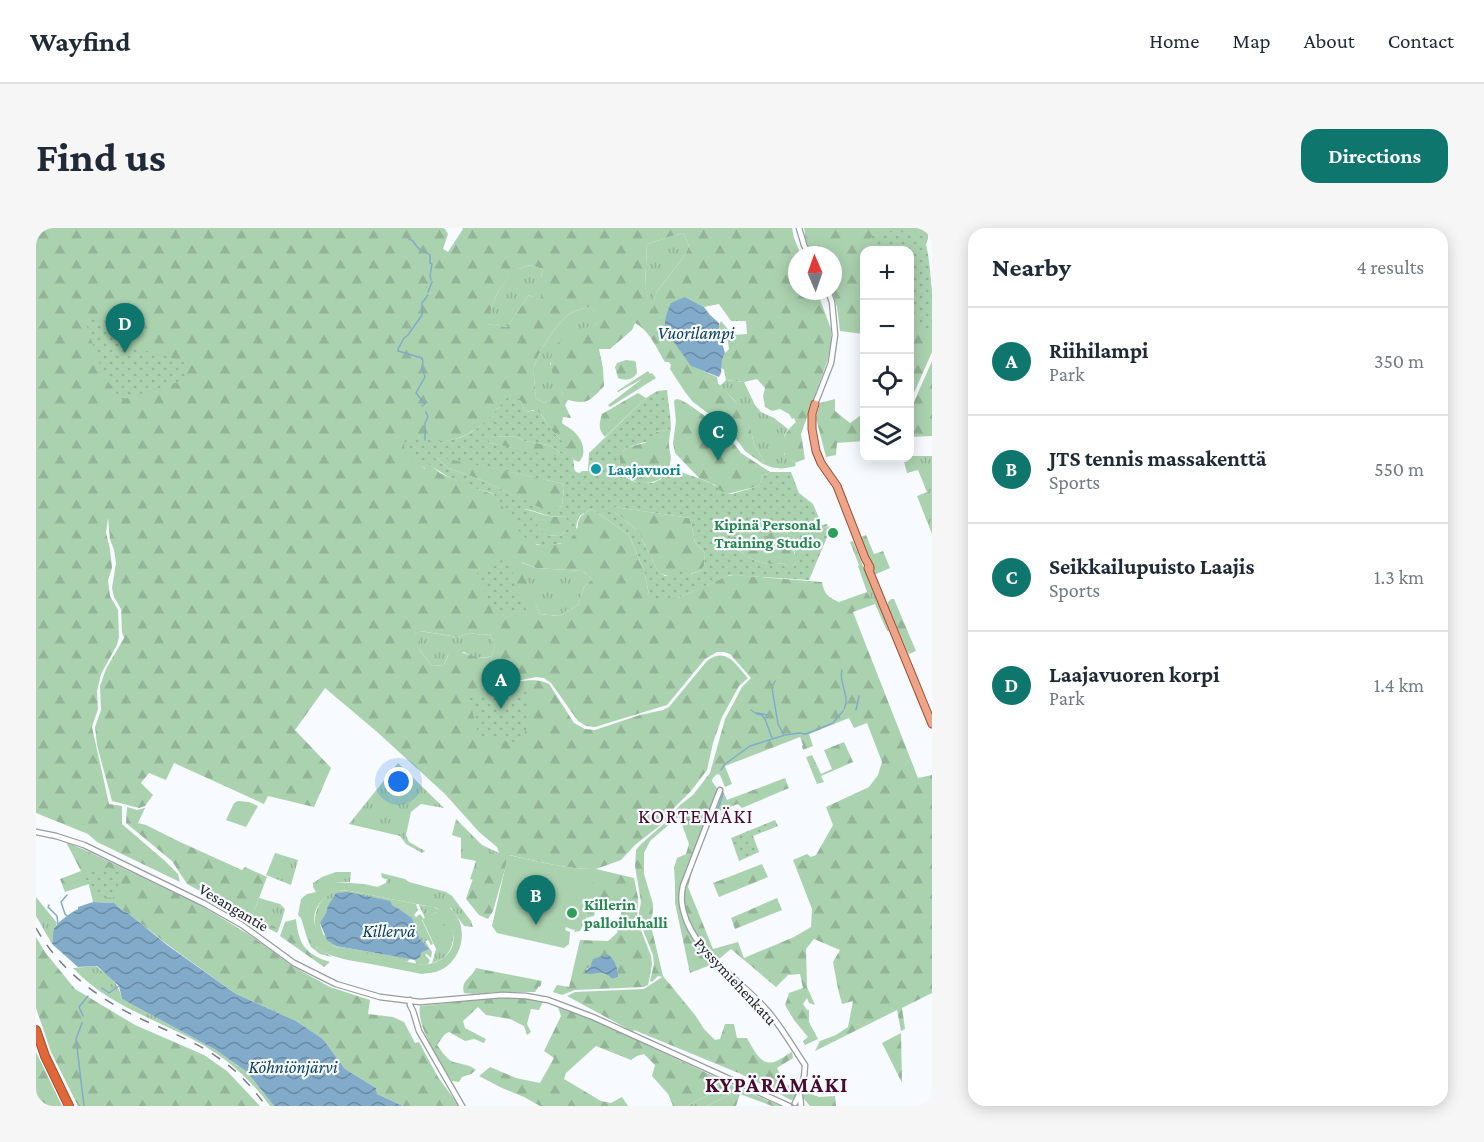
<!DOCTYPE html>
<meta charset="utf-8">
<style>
body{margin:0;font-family:"Crimson Pro",serif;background:#f6f6f7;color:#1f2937}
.controls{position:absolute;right:18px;top:18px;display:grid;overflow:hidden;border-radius:12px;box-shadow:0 3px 15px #0003}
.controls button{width:54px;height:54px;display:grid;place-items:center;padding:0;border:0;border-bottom:2px solid #e0e1e3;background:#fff;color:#1f2937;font:30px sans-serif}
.compass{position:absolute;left:752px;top:18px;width:54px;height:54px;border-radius:50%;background:#fff;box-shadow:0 3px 15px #0003;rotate:358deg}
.you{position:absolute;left:363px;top:554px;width:21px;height:21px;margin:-15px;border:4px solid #fff;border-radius:50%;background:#1a73e8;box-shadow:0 0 0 9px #1a73e833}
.badge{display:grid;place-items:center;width:39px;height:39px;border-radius:50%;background:#0f766e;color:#fff;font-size:20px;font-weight:700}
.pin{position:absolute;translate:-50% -50px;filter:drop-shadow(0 2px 3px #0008)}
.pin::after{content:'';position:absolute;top:32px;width:21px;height:18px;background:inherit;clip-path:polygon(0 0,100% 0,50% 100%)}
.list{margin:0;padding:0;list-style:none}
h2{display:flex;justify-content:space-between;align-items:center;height:78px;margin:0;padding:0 24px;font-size:26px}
h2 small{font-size:20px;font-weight:400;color:#747a83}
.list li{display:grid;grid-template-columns:39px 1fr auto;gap:18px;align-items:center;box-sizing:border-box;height:108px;padding:0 24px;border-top:2px solid #e0e1e3}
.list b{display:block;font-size:22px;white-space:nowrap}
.list p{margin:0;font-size:20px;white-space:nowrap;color:#747a83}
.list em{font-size:20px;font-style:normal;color:#747a83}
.icon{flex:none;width:33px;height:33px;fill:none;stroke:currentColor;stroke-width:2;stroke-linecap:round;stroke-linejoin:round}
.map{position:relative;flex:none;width:896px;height:878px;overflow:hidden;border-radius:18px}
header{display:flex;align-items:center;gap:36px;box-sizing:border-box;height:84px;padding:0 30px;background:#fff;border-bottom:2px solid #e0e1e3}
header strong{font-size:28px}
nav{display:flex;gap:33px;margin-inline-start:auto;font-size:21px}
.intro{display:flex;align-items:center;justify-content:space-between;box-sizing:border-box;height:144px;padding:0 36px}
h1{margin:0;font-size:42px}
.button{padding:15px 27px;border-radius:18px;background:#0f766e;color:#fff;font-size:21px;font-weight:700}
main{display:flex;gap:36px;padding:0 36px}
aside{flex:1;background:#fff;border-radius:18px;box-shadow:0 3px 15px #0003}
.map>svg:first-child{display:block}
.grass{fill:url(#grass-tufts)}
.forest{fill:url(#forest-firs);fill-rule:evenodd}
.park{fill:url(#park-dots);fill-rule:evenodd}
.garden{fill:#abd2af;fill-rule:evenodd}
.water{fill:url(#water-waves)}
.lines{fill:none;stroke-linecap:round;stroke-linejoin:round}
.stream{stroke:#82abca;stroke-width:1.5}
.minor-casing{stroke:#979ca3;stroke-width:7}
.major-casing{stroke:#9e5033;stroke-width:9}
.highway-casing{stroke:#9e5033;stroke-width:10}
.minor{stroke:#fff;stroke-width:4.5}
.major{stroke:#eda488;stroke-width:7}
.highway{stroke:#e16739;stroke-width:8}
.rail{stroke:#797c7f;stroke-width:1.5;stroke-dasharray:10 10;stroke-linecap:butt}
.culture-dot{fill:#0f9aa8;stroke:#f7fafe;stroke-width:2}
.leisure-dot{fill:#2e9e5b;stroke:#f7fafe;stroke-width:2}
.labels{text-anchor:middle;stroke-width:4.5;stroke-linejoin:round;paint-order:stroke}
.culture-label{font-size:16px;font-weight:bold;fill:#0d838f;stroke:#f7fafe;text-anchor:start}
.leisure-label{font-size:16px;font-weight:bold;fill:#27864d;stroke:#f7fafe;text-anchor:end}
.street-label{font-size:16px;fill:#222427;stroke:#f7fafe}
.water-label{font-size:18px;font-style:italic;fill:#0c405f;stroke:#f7fafe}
.quarter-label{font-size:20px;letter-spacing:1.5px;fill:#4b0a2d;stroke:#f7fafe}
.district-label{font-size:22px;font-weight:bold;letter-spacing:1.5px;fill:#4b0a2d;stroke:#f7fafe}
</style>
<header>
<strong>Wayfind</strong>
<nav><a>Home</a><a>Map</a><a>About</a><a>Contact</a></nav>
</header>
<div class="intro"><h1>Find us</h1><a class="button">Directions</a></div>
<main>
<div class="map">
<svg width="896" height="878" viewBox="0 0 896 878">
<defs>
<pattern id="grass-tufts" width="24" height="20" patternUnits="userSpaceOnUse" patternTransform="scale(1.5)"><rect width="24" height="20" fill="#abd2af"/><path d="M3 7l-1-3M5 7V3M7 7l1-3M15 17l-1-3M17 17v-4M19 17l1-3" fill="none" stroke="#93b497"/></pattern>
<pattern id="forest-firs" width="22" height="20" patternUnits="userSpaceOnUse" patternTransform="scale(1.5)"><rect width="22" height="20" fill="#abd2af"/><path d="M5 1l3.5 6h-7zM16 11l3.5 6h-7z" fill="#93b497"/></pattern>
<pattern id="park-dots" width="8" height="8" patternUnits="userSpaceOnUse" patternTransform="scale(1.5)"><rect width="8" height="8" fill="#abd2af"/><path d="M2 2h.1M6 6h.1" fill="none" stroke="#93b497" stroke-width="1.8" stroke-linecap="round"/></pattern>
<pattern id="water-waves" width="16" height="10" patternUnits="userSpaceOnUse" patternTransform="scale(1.5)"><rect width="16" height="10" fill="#82abca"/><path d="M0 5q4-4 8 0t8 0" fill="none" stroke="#6a8ba4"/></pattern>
</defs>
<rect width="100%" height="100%" fill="#f7fafe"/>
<path class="grass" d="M646,5L649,8L653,18L649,27L619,66L617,86L609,59L611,16Z
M494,37L507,41L505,49V70L501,71L493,67L471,99L451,96C454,86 456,75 461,66C466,57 473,50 476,39L483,41Z
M553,79L566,88L560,97L514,135L518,148L527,166L513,172L508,175L499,169C500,159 497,149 498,140C501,125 522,93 535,85C540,82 547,81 553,79Z
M690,152L708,154L719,177L725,184L738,190L752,201L748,208V226L759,235L760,238C746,241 741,242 727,236L728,233L718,217L715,202L699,173L684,158Z
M874,228H896V306L881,268L891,264L882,242L871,245L867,230H874Z
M817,313L853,403H851L839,376L831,364L822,338L823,337L814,314Z
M484,334L500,340L547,343L556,351L548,359L542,377L523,388L504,386Z
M383,403L422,409L434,405L446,407L454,406L459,418L456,428L451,429L438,430L428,424L412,427L408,437L396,438L383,421L379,406Z
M362,535L408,580L385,576L375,584L370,607L373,614L389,623L386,625L370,616L364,608L313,596Z
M420,591L446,617L463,625L442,638L438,652L434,651L440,633L425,630V610L416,607Z
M239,625L262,632L255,657L230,647Z
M300,644H315L314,654H299L271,680L280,719L296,729L284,726L275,719L271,710L265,690L262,687L265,671L271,666L280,664L277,659V655L286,649Z
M345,645L369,651L373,654L410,664L416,668L435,693L437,699L428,698L415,680L341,659L350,655L351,651L346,650Z
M301,662L314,663L380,676L382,682L378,687L380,689L384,686L387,690L386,692L397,716L395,717L392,712L389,713L396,724L395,730L391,726L389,727L394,732L392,736L387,737L380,736L379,732L385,725L392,721L384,711L376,690L365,682L356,677L299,669L284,696L287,706L300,718L374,731L371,734C353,730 303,724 290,714C282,708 278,699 279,690C281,675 288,668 301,662Z
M0,669L21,695L19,700L16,716L0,688Z
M223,670L244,676L249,681L243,701L217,686Z
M383,677C389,678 397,678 402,681C417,689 422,712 412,725C408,731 403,733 396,735L400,721L401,722V684L389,690Z
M60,738C74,750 82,753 86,771L180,822L211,844L238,878H234C216,853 194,833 167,817C123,792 72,778 37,740Z
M694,856L705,861L671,878H651Z"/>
<path class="forest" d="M0,0H407L409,1L412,6L407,21L412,24L427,1L426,0H756L758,10L765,27H761V63H781L795,101V115L792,131L765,206L769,231L759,235C756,232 750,229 748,225C741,214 753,200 760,194L758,190L756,191L753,186L744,181L736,183L729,179L727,168L729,160L721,151L708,154L690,152L688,142L685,139C686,131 687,126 693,121L692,114L689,110L685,112C683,106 681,99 685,93L697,107L711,106L710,93H695L683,76L668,79L649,69L630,89V96L656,138L681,149L682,155L703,178L715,202L718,217L728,233L727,236L709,223L698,208L702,206L692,191L688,194L694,199L693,201L657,174L649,164L634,141L635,137L633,134H629C621,121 613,102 599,95L596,102L574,121H563L567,140L568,158C555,172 552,177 532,172L529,177L535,190L527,189L526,195C531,199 538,202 542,208C548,216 550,227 543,234L538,232L523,210L514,201L505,186L497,182L492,184L488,181L485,173C479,175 468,175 462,180C459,183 457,188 453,191C436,207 406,221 382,209L383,234L389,241L391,234L404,245L426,255L459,267L501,317L524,316L542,299C541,289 548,285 556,281L593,307L608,343L613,366L642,370L691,348L699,347L786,354C788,366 792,369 803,374L831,364L839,376L817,384L882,550L896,547V765L866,780L869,801L865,803L861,782L779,823L784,813L800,807L812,799L817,773L806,776L802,761L797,734L804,722L778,711L770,721L771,759L779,777L773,775L771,770L767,776L771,782H773V794L782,811L769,817L767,813L772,809L758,792L749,777L753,765L767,760L764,746L752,747L740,759L695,721L677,736L654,745L639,675V655L638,640L641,630L650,626L653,616L643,588L614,613L608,625V646L617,676L616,702L627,748L659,787L668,801L679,812L684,811L689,796H698L701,810H711C717,820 724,838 738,834C744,832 750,827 756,824L757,830L741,840L749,856L783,869L799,868L800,878H774L768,871L760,868L758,871L755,872L705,846L598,802L596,810L694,856L651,878H637L632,866L616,848L619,837L608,826L601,828L595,832L560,818L530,845L528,851L565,873L575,875L586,869L592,878H504L488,869L466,860L443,848L454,839L480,850L504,855L518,830L508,823L525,788L521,776L588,806L590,800L531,768L539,764L608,761L626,749L622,748L616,754L614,753L618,736L617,727L603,692V685L605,674L599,638L600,622L604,617L631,593L644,577L657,567L674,545L689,491L706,459L715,450L694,426L688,424H681L669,431L631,477L559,499L550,498L542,493L515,455L508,450L500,449L481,453C492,453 502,450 513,456L538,495L549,501L559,502L604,487L627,482L633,479L671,433C690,418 700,437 712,450L703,458L686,489L677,515L671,542L655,563L637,581L627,595L599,617L585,632L560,641L598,650L602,670L601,692L615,728L616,736L613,753L612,757L608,759L539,762L526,767L517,764L521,757L533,759L544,712L572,713L581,705L586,681L567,677L564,681L560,680L558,688L550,690L558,641C529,641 501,633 473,627L457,683L452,691L443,687L430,671C434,660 441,636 448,628C452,624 458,625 463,625L461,619L443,604L409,566L340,503L289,460L259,502L295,540L278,579L232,568L228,576L138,535L130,552L113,545L105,555L117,567L109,578L103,580L76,573L61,517L59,499L65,482L64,458L70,441L88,410L86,404L85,381L78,369L76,360L80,335L78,322L74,311L72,290L70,305L74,321L76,340L72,352L74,368L82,382L83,409L81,417L65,446L61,463L62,481L56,499L73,576L86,578V596L129,633L142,646L144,654L61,614L52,606L0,585ZM646,5L649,8L653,18L649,27L619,66L617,82L609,59L611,16ZM494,37L507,41L505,49V70L501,71L493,67L471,99L452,96C454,86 456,75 461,66C466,57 473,50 477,40L483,41ZM553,79L565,88L560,97C551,100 540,101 532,106C521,112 513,126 515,139C517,149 522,157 527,166L521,167L508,175L499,169C500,159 497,149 498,140C501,125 522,93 535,85C540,82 547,81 553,79ZM485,334L500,340L547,343L556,351L548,359L542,377L523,388L504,386ZM384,403L422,409L434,405L446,407L454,406L459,418L456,428C441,433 429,424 415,421L408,437L396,438L383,421L384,412L379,406ZM813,490L818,500L831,495L846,534L842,547L833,559L790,579L797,597L780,627L775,629L771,626L757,632L776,681L775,699L758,709L708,730L702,714L677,721L652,659L664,612L676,581L680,584L702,576L706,580L753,560L749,550L691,572L687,563L682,562L676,553L677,550L681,546L684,547L689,559L696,556L689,538L764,509L767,517L766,518L767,522L777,518L773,506ZM572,726C577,730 583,742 582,749L576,751C569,743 563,744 554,746L550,741L554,739L559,730L562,731Z
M768,0H891L892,10L890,12L889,15L896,62V124L874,174V22H828V113L826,112L827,106L804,103L801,79L796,63L797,27H777L770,14Z
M590,132L599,133L600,135L601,145C597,152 589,153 582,150L579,139L581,135Z
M896,133V208L874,209V183Z
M602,165L610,170L569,209C562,201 563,196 566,186Z
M640,171L645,172L652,176L686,200L705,225L734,244L727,247L723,258L691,266L682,262L679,257L663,250L639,225L637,215L640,193L638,173Z
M799,171V183L814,195L828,185V213L801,215L800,227L790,229L780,190L784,175Z
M635,201C634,205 633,211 633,215C633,225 637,228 633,239C628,251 620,255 607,255C590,254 583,242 583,226L592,219L609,215L620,204Z
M458,208L482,209L488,213L513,217L521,222L527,228V231L454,215L451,212Z
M397,227L524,255L527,256L528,260L526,277L511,284L448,253L412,240Z
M578,279L654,290L659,314L669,325L668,338L666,342C655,347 634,351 623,345L602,303L579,284L577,282Z
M487,281C504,284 510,291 529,288L533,294L530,302L524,308L510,307Z
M736,303L758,307L759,309C759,310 757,317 757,318C756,327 765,329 757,338H751L746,335C737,338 720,334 712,329C706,325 704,321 695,321V308L725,313Z
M830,307L838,326L847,323L854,340L838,347L824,309Z
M855,371H858L880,423L873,426L871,423L852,378V374Z
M808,514L817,534L785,548L788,554L781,556L770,529L776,527L785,546L796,541L788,522Z
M91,579L101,582L109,580L102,595L110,597L144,614L206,642L209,639L231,649L217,686L243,701L241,705L151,656L136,633L90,595Z
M30,614L51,623L166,678L212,706L258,739L294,759L334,772L332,786L357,789L368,794L379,815L383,814L402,849L423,878H367L341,866L340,860L309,841L287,811L260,793L200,766L132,717L92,685L87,683L78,675L57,674L53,656L29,664L24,651L45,643Z
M726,636L732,649L683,669L677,655Z
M741,670L746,682L699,701L695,690Z
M260,691C263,717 269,726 294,734L288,739L244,708L249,694Z
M0,709L9,724L39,761L99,797L168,827L191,843L224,878H42L15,824L0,780Z
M440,740L506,753L504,759L503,758L499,764H463L437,766L428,765C424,752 436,750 440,740Z
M465,769C479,769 494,769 507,774L503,782L495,781L491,796L495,804L491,807L488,798L474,791L450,787L442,779L427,793L429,800L450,811L448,815L438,811L429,813L413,804L409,806L401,817C405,822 409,829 415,833C424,837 432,835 440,842L435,846L426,849L423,854L416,853C405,834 380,800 384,778Z
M865,805L866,855L846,815Z
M0,824L2,828L26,878H0Z
M705,861L740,876L744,878H736L704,866L700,878H671Z"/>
<path class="park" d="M846,3L892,4V11L890,16C896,42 896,74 896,102L883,101V91L874,77V22H834V11L839,5Z
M48,90H66L89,117L147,133L152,151L85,172L67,146Z
M631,162C632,175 635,188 635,201L620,204L616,212L592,219L583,226V233L587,243L591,250L599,254L617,255L625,251L633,240C647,245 661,249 674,255C683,259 684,265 696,266L723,258L727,247L734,244H755L763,265L777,276L786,297L791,296L792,298L788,300L794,298L792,307L773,352L694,347L642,370L622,372L616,370L613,366L608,343L593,307L556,281C552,283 547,285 544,288C536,298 547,309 525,315C492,324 484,304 468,281C465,276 462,269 457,266C448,262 436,260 427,256C414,250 402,243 391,235V238L390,241C380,232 364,227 369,211C380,206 388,212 400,213C436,214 452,191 473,168L479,167L485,173L488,181L492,184L501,182C506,187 509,193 513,199C520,209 534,218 537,231C538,235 538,238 538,241L540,244L544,245L546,243H552L553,225L610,170L621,163ZM458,208L482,209L488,213L513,217L521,222L527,228V230L454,215L452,212ZM398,228L524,255L527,256L528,260L526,277L511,283L448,253L412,240ZM578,279L654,290L659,314L669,325L668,338L666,342L656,346L646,338L637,341L634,347L629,348L623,345L602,303L579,284L578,282ZM488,281C506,283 509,291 529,288L532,294L530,302L524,308L510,307ZM736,303L757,307L759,309L756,316C757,324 764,331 757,338H751L746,335C737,338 720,334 712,329C706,325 703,321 695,321V308L725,313Z
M474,328L478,355L492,386L457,385L441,345Z
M466,457L493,464L494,491L484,516L454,509L443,508L433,471L452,462Z
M739,592L742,598L717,608L723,624L703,633L695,610Z
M73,639L86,646L77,670L56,668L52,654L47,647Z"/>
<path class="garden" d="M612,143L614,146L616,145L620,150L574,179L572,177L606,151L582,164L581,163Z
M202,573L213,574L222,578L210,599L190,592L198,575Z
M472,627C501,633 529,641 559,641L550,690L544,703L538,704L539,701L537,702L530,699L529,702L534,704L533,716L528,720L461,705L456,698Z
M299,654L328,656L406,673C412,678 418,683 422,690C432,710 422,737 400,744C396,745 390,745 386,746C369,743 352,739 335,736C306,731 265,728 270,687C272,668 283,661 299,654ZM301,662L314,663L401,680C417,692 426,718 406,731C400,735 393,736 387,737L299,719C271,704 271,676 301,662Z
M401,684L415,712L414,717L401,723L386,691Z"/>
<path class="water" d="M649,69L668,79L674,87L683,95V105L689,125L686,132L685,145L683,149L655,138L630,103C627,94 631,84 635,75Z
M312,664L354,673L356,677L365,682L376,690L384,711L393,721L385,725L384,729L379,732L300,718L291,712L284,695L290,685L292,678L300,665Z
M57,674L78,675L87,683L92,685L131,717L200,766L260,793L287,811L309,841L340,860L341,866L367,878H238L211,844L180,822L86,771L83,758L61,738L42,739L16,716C17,712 17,705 18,701C22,693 36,684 42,681V679Z
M572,726C578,731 583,741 582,749L576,751C564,739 561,749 549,745V743L554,739L557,731Z"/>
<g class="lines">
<path class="stream" d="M373,11L377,13C384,25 385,20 394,27V35L396,36L394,48L395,52
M392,64L396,54
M386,178L389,176L380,165L389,149L386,139L387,134L386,130L362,123V121L368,110L372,107L386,87V75L392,67
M389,212V195L392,189L390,184
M806,442C802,455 815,468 808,481
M737,457L739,453
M736,460L742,496L748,507
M715,482L721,486L726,487L729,491L736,510
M820,482L823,468
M721,485L732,487
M685,542L689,536L714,518L749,507L763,505L770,506L797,495L807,483
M682,581L687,566
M13,677L12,679L21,688L22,696
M31,688L29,686L25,674L31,667
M66,760L73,765L83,758
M47,788L43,779L52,768
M46,795L40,811L48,878"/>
<defs>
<path id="minor" d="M763,0L768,17L773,27
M779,176L795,135L799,107L796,74L792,63
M684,562L647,658C644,671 646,681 651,694C667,731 703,751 729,780C744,796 756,818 769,837C769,850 765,865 759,875
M0,604L20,608L48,617L169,676L206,697L258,735L300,756L344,769L384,774L466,767L490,768L512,772L557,789L753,878
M374,772V777L377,783L383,803L426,878
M764,868L765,878"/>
<path id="major" d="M779,176L776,186V201L780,223L785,235L801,258L829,330L834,339V341
M832,340L896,496
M893,878L896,876"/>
<path id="highway" d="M0,802L9,828L33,878"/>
</defs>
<use href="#minor" class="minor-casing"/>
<use href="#major" class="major-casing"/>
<use href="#highway" class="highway-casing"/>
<use href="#minor" class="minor"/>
<use href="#major" class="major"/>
<use href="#highway" class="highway"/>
<path class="rail" d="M0,700C23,741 61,770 103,790C129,802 157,812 181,829C201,842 216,859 230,878"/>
</g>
<circle class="culture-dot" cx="560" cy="241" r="6"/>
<g class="leisure-dot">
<circle cx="797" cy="305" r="6"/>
<circle cx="536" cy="685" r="6"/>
</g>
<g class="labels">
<g class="culture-label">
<text x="572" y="247">Laajavuori</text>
</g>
<g class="leisure-label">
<text x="785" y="302">Kipinä Personal<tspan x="785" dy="18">Training Studio</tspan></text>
<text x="548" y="682" text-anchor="start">Killerin<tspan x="548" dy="18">palloiluhalli</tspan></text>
</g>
<g class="street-label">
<text transform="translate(198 679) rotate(31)" y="6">Vesangantie</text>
<text transform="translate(700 753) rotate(47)" y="6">Pyssymiehenkatu</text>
</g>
<g class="water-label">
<text x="660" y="111">Vuorilampi</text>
<text x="353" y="709">Killervä</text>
<text x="257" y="845">Köhniönjärvi</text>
</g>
<g class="quarter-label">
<text x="660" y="595">KORTEMÄKI</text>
</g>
<g class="district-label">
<text x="741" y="864">KYPÄRÄMÄKI</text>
</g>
</g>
</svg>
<div class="controls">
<button>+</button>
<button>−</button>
<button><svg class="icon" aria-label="locate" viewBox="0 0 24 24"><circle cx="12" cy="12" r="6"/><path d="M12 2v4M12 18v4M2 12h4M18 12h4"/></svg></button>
<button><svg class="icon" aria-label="layers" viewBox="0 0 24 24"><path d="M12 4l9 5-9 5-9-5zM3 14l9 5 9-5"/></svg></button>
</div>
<svg class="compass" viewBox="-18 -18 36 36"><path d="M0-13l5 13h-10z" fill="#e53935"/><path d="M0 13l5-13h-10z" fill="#747a83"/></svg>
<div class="you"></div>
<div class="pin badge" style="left:465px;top:481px">A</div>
<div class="pin badge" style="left:500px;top:697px">B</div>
<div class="pin badge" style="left:682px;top:233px">C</div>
<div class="pin badge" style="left:89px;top:125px">D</div>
</div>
<aside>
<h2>Nearby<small>4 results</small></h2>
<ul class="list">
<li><span class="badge">A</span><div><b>Riihilampi</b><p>Park</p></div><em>350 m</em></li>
<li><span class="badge">B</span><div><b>JTS tennis massakenttä</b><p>Sports</p></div><em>550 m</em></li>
<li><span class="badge">C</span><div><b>Seikkailupuisto Laajis</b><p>Sports</p></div><em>1.3 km</em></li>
<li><span class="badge">D</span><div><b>Laajavuoren korpi</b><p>Park</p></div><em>1.4 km</em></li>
</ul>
</aside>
</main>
